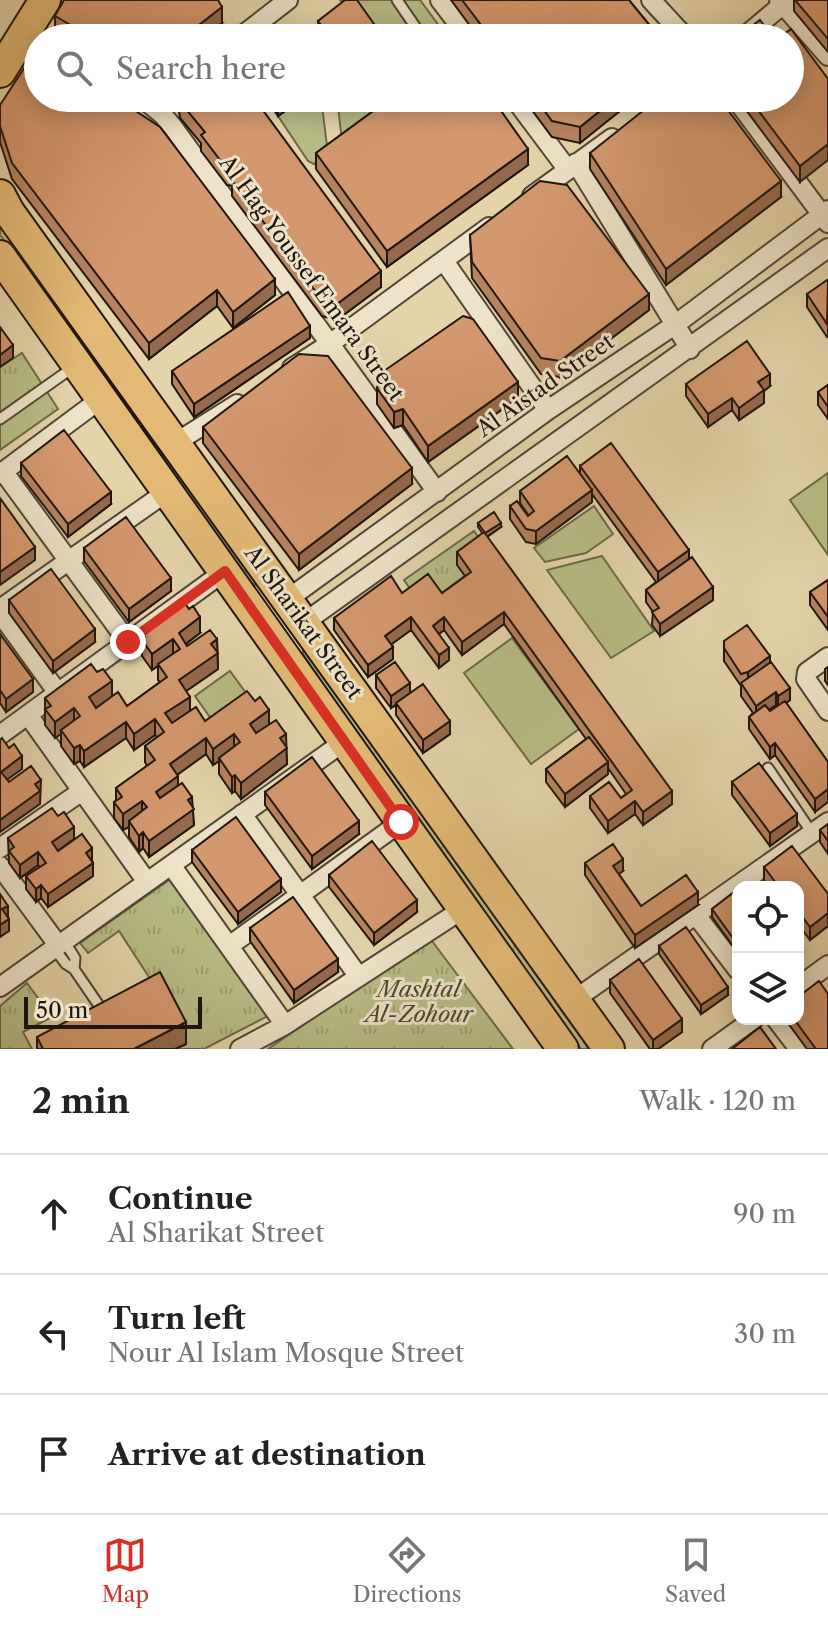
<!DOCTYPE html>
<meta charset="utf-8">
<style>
body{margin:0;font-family:"Libre Caslon Text",serif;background:#f6f6f6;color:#222}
.controls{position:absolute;right:24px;bottom:24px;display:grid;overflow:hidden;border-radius:16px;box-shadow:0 4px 20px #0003}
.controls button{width:72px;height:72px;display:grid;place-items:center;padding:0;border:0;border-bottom:2px solid #e0e0e0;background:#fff;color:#222;font:40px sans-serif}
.scale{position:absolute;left:24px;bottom:20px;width:178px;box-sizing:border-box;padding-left:8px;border:4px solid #20160d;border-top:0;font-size:22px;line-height:28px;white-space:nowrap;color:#20160d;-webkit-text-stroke:6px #eee3c8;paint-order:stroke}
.stop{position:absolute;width:24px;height:24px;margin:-18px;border:6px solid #d93025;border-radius:50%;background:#fff}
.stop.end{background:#d93025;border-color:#fff;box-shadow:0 2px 8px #0008}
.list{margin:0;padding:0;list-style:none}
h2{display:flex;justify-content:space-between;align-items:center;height:104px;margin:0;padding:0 32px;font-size:34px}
h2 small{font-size:26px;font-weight:400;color:#767676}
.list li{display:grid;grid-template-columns:52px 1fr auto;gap:24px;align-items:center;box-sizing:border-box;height:120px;padding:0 32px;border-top:2px solid #e0e0e0}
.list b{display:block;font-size:30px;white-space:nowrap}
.list p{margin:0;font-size:26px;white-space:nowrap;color:#767676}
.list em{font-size:26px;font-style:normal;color:#767676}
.icon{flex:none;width:44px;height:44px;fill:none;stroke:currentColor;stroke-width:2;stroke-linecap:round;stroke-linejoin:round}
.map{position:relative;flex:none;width:828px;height:1049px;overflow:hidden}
.search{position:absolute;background:#fff;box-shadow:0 4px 20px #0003;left:24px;right:24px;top:24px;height:88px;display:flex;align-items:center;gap:20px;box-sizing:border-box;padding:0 28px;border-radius:44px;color:#767676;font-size:30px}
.sheet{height:464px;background:#fff}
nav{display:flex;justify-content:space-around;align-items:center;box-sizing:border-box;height:112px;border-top:2px solid #e0e0e0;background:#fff;font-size:22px;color:#767676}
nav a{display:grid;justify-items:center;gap:4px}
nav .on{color:#d93025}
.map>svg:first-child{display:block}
.green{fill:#b8bc86;stroke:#6c694a;stroke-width:2}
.park{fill:url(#park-tufts);stroke:#6c694a;stroke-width:2}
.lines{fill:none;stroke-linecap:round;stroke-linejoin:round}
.lane-casing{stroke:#514634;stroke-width:13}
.street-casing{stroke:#514634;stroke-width:22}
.primary-casing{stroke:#20160d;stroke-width:34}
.lane{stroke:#eee3c8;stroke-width:9}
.street{stroke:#eee3c8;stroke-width:18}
.primary{stroke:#e2ba75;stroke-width:30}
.wall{fill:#b6835f;stroke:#20160d;stroke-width:2}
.shaded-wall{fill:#946a4d;stroke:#20160d;stroke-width:2}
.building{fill:#d4986e;stroke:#20160d;stroke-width:2}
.route{stroke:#d93025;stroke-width:10}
.labels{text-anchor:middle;stroke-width:6;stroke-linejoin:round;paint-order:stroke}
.street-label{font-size:22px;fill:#20160d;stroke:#eee3c8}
.park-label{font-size:22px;font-style:italic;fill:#4e4831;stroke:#eee3c8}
</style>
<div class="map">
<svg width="828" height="1049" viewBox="0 0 828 1049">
<defs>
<pattern id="park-tufts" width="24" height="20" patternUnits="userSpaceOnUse" patternTransform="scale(2)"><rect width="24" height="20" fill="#b8bc86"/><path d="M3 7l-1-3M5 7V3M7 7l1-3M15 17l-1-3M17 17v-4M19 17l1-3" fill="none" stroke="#9ea172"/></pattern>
</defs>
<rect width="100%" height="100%" fill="#e5d4aa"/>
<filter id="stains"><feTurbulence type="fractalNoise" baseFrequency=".0025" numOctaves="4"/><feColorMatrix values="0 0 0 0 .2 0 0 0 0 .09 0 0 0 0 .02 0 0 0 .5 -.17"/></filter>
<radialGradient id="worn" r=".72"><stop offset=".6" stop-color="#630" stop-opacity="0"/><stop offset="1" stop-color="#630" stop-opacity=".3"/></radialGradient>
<path class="green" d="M340,0H420L448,38H373Z
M303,98H321L328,154L314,164L308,161L278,116Z
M337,98H362L380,122L343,149Z
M828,473V555L790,500Z
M594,506L613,534L586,553L545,562L534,548Z
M602,556L654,631L611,658L547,570Z
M512,638L579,729L531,764L464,673Z
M230,671L249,697L214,723L195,696Z"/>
<path class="park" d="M0,223L256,576V585L248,582L0,235Z
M22,353L58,409L0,450V367Z
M474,531L484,545L471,584L442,606L415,596L404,580Z
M303,648L309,651L399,782L589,1049H581L328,691L303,654Z
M172,878L268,1016L204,1049H175L185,1044L160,994L119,931L88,953L80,943Z
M429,937L513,1049H268Z
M27,983L52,1017L23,1032L32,1049H0V1006Z"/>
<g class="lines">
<defs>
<path id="lane" d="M397,0L423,38
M0,419L75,366
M768,768L812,833
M64,941L75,958L74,969
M54,948L66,964L74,969L102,1010"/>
<path id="street" d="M440,0L469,38
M651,0L686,38
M779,0L828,56
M239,38L288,0
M743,38L788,0
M142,98L163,115L173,127L437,492
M514,98L568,170
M735,98L828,223
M576,163L690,349
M532,196L612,138
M444,261L548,410
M292,368L331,343L489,227
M175,443L237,404
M3,471L128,642
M0,474L102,398
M288,599L548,410L676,324L828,210
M0,609L168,491
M0,613L58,693
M305,622L828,248
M828,657L807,672L806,679L828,711
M28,715L147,882
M0,735L225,571
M242,814L359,977
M0,848L82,791
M171,865L285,1025
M0,866L58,945
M696,915L738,970
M229,946L401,822
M0,987L345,741
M798,987L828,965
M574,1000L828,822
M776,1019L799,1049
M240,1049L285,1025L463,909
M712,1049L754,1019"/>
<path id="primary" d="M0,72L45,0
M0,195L9,212L609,1049
M0,256L563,1049"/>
</defs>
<use href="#lane" class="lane-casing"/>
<use href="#street" class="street-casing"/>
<use href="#primary" class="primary-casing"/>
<use href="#lane" class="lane"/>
<use href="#street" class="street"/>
<use href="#primary" class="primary"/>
</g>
<path class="wall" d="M451,0H629L660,38H479Z
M794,0H828V52L794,11Z
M55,16L222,23L202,38H66L55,32Z
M318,21L384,38H319Z
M828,79L800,182L737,98H790Z
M177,98H254L381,287L337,320L322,316L232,196V186L227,185L201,151V143L180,118Z
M260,98H303L278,116L267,100L263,103Z
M362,98H446L528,165L387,267L316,169V153L372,112Z
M523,98H636L580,143L552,137Z
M0,105L275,295L233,328L217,306L149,359L12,179L0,142Z
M590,153L781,197L666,285L590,169Z
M470,235L649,310L560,377L541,374L472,278Z
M828,282V336L827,337L807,307V294Z
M310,338L194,417L172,384V371Z
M686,384L770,386L764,391V403L739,420L732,410L708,427L686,396Z
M828,385V419L818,405V392Z
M377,388L518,398L428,462L403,425L394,428L377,404Z
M203,427L412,484L299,570L203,443Z
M21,463L111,504L68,537L21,476Z
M580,466L689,558L713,600L660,636L652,625L653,612L646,602V590L656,582L592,494V502L536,544L526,542L510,519V506L529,516L520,503V491L580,474Z
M478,523L501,527L487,537L672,804L643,825L635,814L608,833L590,808V796L621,798L626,794L608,768V774L565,807L546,782V769L586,739L504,624L462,655L444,630L439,634L449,660L439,668L411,630L391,644L393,659L368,677L334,630V618L402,593H442L465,576L457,565V552L483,534L478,527Z
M84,548L171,591L129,622L84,561Z
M828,580V630L810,605V592Z
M9,600L95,642L53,673L9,613Z
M140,629L200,633L186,644L187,646L217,639L218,669L186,691L190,711L205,721L269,724L286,746L287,764L241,799L235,791L232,793L219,774V761L213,765L206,754L178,774V785L192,807L194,825L149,857L143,848L139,852L129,837V827L123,830L114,818V802L116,801V788L147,766L145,762V746L157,737L155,735L134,750L126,738L84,767L80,761L74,764L61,746V734L55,738L45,725V698L97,672L112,697L127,706L160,682L158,680V666L152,670L142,656V648L140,645Z
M0,634L33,692L6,712L0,703Z
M724,648L770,663L790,700L786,703L828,762L815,812L775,755L770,759L749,729V717L753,713L741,696V686L724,661Z
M828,667V685L825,681V669Z
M376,675L410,693L450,734L423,753L396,715V705L391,708L376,688Z
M732,782L797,826L770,846L732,795Z
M265,792L359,834L312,869L265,805Z
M828,824V854L820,842V830Z
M8,838L74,839L92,861L93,876L48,907L41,898L36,902L26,889V876L40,867L38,865L20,878L9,863Z
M192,850L281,892L238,924L192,862Z
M585,863L623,871L619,874L641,906L698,905L635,948L585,875Z
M764,867L828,894V926L810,940L798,924V887H770L764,880Z
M329,875L417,912L374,945L329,887Z
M738,889V953L712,917V909Z
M250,928L338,972L294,1003L250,941Z
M659,946L728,995L701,1014L659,954Z
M610,980L682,1032L658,1049H650L610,993Z
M785,1019H798L828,1049H807Z
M37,1037L186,1044L175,1049H37Z"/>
<path class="shaded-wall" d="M222,7V23L202,38H182Z
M290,98H303L278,116V107Z
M616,98H636L580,143V127Z
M828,144V160L800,182V166Z
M528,149V165L387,267V251Z
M781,181V197L666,285V269Z
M381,271V287L337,320V304Z
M275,279V295L233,328V312Z
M217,290V306L149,359V343Z
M649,294V310L560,377V361Z
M310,326V338L194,417V404Z
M13,345V358L0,367V355Z
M770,374V386L764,391V403L739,420V408L758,382Z
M518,382V398L428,462V446Z
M732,398V410L708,427V414Z
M403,409V425L394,428V412Z
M412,468V484L299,570V554Z
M592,490V502L536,544V531Z
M111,492V504L68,537V524Z
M501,523V527L485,538V533Z
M35,547V560L0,585V572Z
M689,550V562L658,585V572Z
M171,578V591L129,622V609Z
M713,587V600L660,636V624Z
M504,612V624L462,655V642Z
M200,617V633L180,648L179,633Z
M411,617V630L385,649V636Z
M444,617V630L433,638V626Z
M95,629V642L53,673V661Z
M173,639V655L152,670V654Z
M217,639L218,669L179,696V680L211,644Z
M393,647V659L368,677V665Z
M449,648V660L439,668V655Z
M770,656V669L748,685V672Z
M33,679V692L6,712V699Z
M112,681V697L89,713V697Z
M410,683V695L391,708V696Z
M790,688V700L778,709V696Z
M776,692V705L756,718V706Z
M190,697V713L165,729V713Z
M74,708V724L61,730V734L55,738V722Z
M269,710V726L250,740V724Z
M155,719V735L134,750V734Z
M450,721V734L423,753V740Z
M126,722V738L84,767V751Z
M234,734V750L219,758V761L213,765V749Z
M286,734L287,764L241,799V783L280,738Z
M206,738V754L170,780V764Z
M775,743V755L770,759V747Z
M80,745V761L74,764V748Z
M22,756V769L1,784V772Z
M608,762V774L565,807V794Z
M235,775V791L232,793V777Z
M178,776V792L156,808V792Z
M41,780L40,804L0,832V820L35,784Z
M828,789V802L815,812V799Z
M672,791V804L643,825V812Z
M192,797L194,825L149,857V841L188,800Z
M142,801V817L129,821V827L123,830V814Z
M635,801V814L608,833V821Z
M797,814V826L770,846V833Z
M359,821V834L312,869V856Z
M74,827V839L52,855V842Z
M143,832V848L139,852V836Z
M92,848V861L86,866V853Z
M38,852V865L20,878V865Z
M623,859V871L613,878V866Z
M93,863V876L48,907V894Z
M281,879V892L238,924V912Z
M41,885V898L36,902V889Z
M698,892V905L635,948V935Z
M417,900V912L374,945V933Z
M8,906V918L2,909Z
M828,913V926L810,940V927Z
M9,919V931L0,937V925Z
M338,959V972L294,1003V990Z
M728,987V995L701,1014V1005Z
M682,1019V1032L658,1049H653V1040Z
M186,1022V1044L175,1049H134Z"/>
<path class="building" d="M64,0H218L222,7L182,38H93L55,16Z
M345,0H357L384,38H331L318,21Z
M462,0H629L660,38H491Z
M795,0H828V39Z
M760,20L774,38H736Z
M791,29L828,79V144L800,166L749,98H790V38H779Z
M38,47V98H116L160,127L275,279L233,312L217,290L149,343L12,163L0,126V105Z
M180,98H254L381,271L337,304L322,300L232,180L233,170L227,169L201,135L205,132L180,102Z
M271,98H290L278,107Z
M374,98H446L448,101L452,98H492L528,149L387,251L316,153L380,106Z
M535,98H616L580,127L552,121Z
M659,98H719L781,181L666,269L590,153Z
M540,181L567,185L649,294L560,361L541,358L472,262L470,235Z
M827,280L828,282L827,324L807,294Z
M288,292L310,326L194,404L172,371Z
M463,316L473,319L518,382L428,446L403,409L394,412L377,388L381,373Z
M0,327L13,345L0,355Z
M747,341L770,374L758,382L764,390L739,408L732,398L708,414L686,384Z
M299,354L328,356L412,468L299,554L203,427Z
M828,385V407L818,392Z
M64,430L111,492L68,524L21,463Z
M611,443L689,550L658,572L580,466Z
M567,456L592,490L536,531L526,529L510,506L517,501L528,516L534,511L520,491Z
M0,498L35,547L0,572Z
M494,512L501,523L485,533L478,523Z
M126,517L171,578L129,609L84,548Z
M484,532L672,791L643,812L635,801L608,821L590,796L609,782L621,798L632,790L504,612L462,642L444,617L433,626L449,648L439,655L411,617L385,636L393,647L368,665L334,618L391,576L402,593L428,574L442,593L471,572L457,552Z
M692,557L713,587L660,624L652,612L659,608L646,590Z
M51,569L95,629L53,661L9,600Z
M828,580V617L810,592Z
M182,599L189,609L193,606L200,617L179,633L187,646L210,630L217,639L211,644L218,653L179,680L190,697L165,713L172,723L196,707L205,721L247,691L255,701L260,697L269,710L250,724L256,733L276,720L286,734L280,738L287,748L241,783L235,775L232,777L219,758L240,742L234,734L213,749L206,738L170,764L178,776L156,792L160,798L182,783L192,797L188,800L194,809L149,841L143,832L139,836L129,821L147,807L142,801L123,814L114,802L122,797L116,788L155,760L145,746L164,732L155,719L134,734L126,722L84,751L80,745L74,748L61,730L80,716L74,708L55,722L45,709L51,706L45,698L91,664L97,672L103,669L112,681L89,697L96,708L118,692L127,706L167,677L158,664L180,649L173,639L152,654L142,640L145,637L140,629Z
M747,625L770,656L748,672L741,674L724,648V641Z
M0,634L33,679L6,699L0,690Z
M395,662L410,683L391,696L376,675Z
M771,662L790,688L778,696L776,692L756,706L741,683Z
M423,684L450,721L423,740L396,703Z
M785,701L828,762V789L815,799L775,743L770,747L749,717L765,705L770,711Z
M589,737L608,762L565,794L546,769Z
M2,738L9,748L14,744L22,756L1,772L9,782L31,766L41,780L35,784L40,791L0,820V740Z
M312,757L359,821L312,856L265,792Z
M759,763L797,814L770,833L732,782Z
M52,808L58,816L64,812L74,827L52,842L58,851L82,834L92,848L86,853L93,863L48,894L41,885L36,889L26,876L46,863L38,852L20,865L9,851L14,847L8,838Z
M236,817L281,879L238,912L192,850Z
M828,824V841L820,830Z
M372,841L417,900L374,933L329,875Z
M613,844L623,859L613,866L641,906L686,875L698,892L635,935L585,863Z
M792,846L828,894V913L810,927L798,911V887H779L764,867Z
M738,889V945L712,909Z
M0,894L8,906L2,909L9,919L0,925Z
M293,897L338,959L294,990L250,928Z
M686,927L728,987L701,1005L659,946Z
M639,959L682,1019L653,1040L610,980Z
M160,972L186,1022L134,1049H43L37,1037Z
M819,981L828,994V1049H816L794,1019H798V997Z
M760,1027L776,1049H732Z"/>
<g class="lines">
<path class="route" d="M128,642L225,571L401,822"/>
</g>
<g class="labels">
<g class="street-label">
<text transform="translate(312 278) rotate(54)" y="8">Al Hag Youssef Emara Street</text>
<text transform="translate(545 385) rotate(-35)" y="8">Al Aistad Street</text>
<text transform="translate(304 622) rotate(54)" y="8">Al Sharikat Street</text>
</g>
<g class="park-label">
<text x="419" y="997">Mashtal<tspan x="419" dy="25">Al-Zohour</tspan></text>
</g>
</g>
<rect width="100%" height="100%" filter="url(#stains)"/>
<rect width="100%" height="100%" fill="url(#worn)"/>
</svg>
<div class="controls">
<button><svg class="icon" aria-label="locate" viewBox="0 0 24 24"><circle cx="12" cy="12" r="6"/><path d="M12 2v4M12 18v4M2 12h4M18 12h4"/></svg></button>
<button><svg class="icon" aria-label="layers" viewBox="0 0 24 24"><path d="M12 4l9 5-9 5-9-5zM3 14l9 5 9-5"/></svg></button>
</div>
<div class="scale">50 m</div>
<div class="stop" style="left:401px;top:822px"></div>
<div class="stop end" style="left:128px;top:642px"></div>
<div class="search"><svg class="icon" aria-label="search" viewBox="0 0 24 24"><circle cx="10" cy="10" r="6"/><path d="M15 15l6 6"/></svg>Search here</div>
</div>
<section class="sheet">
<h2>2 min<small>Walk · 120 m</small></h2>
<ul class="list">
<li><svg class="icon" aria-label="ahead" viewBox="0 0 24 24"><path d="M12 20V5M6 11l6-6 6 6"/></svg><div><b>Continue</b><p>Al Sharikat Street</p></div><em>90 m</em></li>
<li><svg class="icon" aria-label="left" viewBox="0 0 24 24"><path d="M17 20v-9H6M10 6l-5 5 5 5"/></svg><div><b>Turn left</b><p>Nour Al Islam Mosque Street</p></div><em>30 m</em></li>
<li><svg class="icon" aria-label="arrive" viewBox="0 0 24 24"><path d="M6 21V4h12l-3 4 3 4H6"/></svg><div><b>Arrive at destination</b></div></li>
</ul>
</section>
<nav>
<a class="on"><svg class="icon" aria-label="map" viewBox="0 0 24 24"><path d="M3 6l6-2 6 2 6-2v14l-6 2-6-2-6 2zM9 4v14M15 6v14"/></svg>Map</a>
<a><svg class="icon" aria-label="directions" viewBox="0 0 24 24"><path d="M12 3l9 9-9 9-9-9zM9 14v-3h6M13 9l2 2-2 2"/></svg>Directions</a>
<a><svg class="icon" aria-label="saved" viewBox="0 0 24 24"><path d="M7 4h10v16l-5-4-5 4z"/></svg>Saved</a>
</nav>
